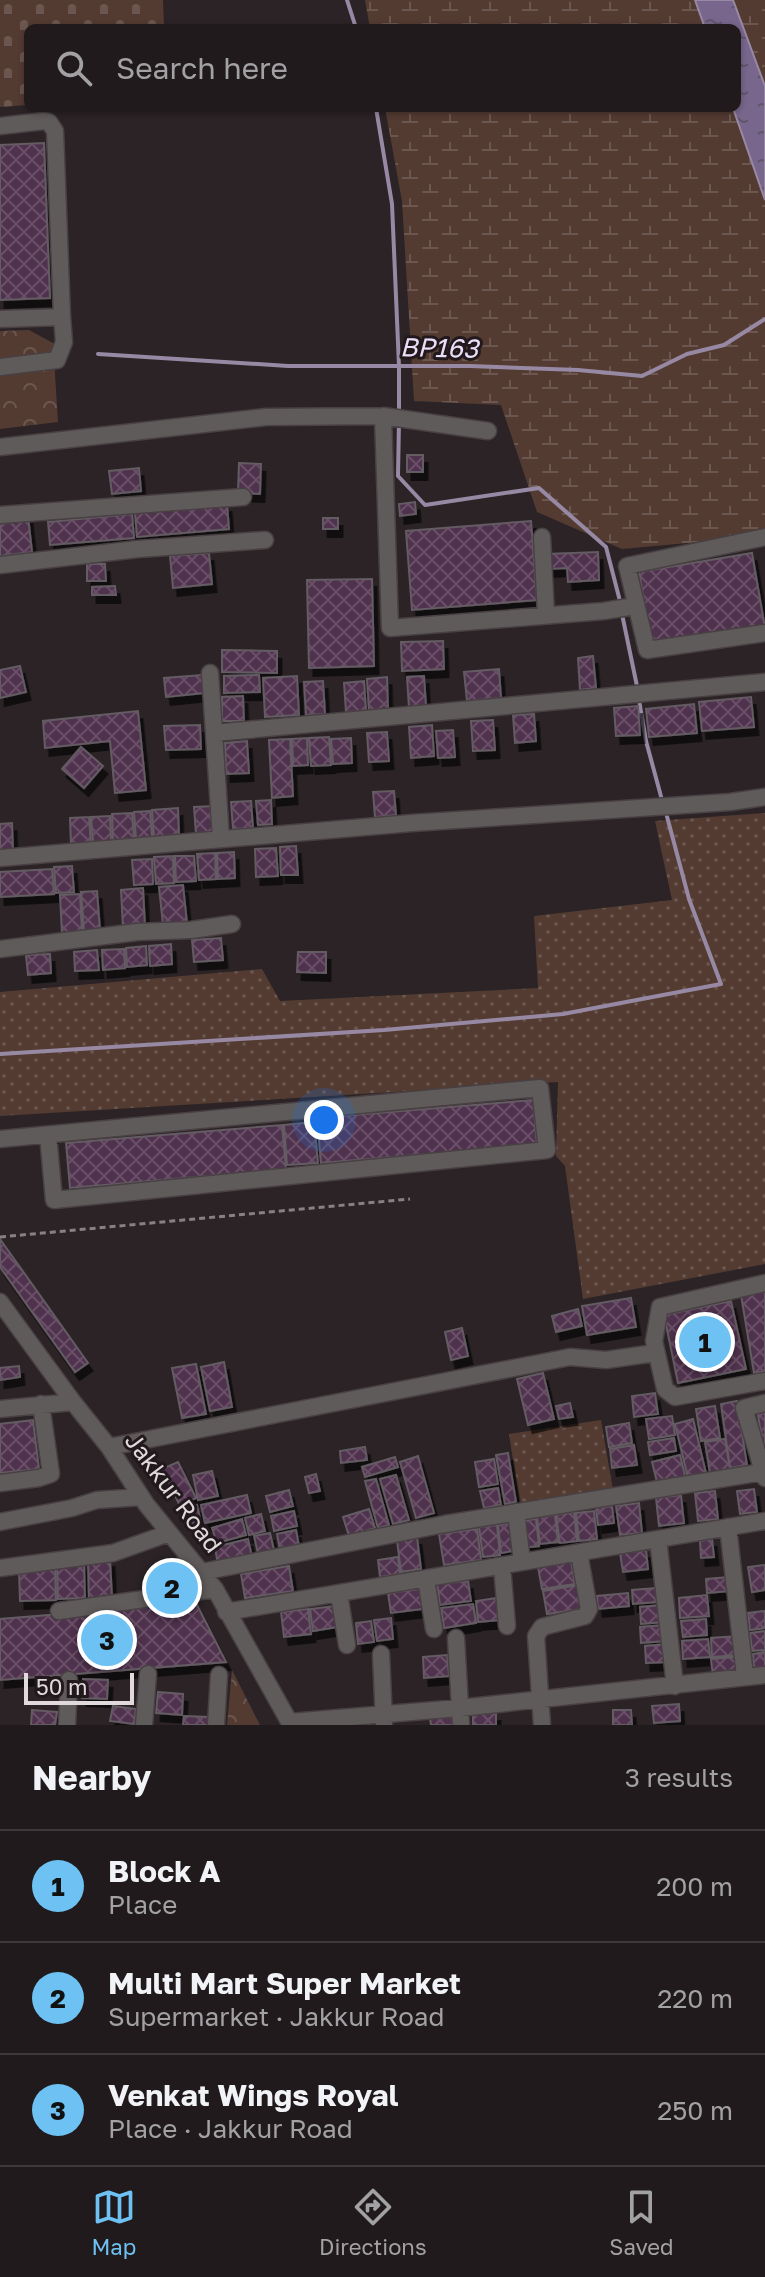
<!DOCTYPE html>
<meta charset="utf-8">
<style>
body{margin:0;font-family:"Golos Text",sans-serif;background:#282325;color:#f1f3f6}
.scale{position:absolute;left:24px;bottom:20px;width:110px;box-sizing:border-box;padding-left:8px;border:4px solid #e0dadc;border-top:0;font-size:22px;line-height:28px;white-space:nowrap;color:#e0dadc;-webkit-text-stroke:6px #21191c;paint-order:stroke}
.you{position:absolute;left:324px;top:1120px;width:28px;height:28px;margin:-20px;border:6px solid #fff;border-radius:50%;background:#1a73e8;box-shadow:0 0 0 12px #1a73e833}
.badge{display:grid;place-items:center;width:52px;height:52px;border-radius:50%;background:#6dc2f3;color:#111;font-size:26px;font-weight:700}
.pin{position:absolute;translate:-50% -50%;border:4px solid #fff;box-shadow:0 2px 8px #0006}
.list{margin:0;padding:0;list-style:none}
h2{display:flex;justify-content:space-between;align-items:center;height:104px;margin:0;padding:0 32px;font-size:34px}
h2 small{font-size:26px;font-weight:400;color:#a2a1a3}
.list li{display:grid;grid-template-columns:52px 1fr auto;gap:24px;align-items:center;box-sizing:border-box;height:112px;padding:0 32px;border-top:2px solid #3d383b}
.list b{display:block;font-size:30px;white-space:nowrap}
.list p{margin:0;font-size:26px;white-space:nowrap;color:#a2a1a3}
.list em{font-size:26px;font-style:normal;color:#a2a1a3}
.icon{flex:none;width:44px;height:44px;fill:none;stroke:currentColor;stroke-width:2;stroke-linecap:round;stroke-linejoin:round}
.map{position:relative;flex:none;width:765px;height:1725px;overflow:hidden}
.search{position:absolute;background:#201a1c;box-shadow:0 2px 6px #0004;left:24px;right:24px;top:24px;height:88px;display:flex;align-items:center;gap:20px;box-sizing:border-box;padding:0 28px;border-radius:12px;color:#a2a1a3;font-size:30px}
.sheet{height:440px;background:#201a1c}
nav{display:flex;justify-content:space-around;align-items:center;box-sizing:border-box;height:112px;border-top:2px solid #3d383b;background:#201a1c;font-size:22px;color:#a2a1a3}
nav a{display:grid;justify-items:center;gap:4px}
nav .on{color:#6dc2f3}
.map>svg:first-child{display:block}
.grass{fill:url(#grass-dots)}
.forest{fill:url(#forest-crowns)}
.wetland{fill:url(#wetland-marsh)}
.cemetery{fill:url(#cemetery-stones)}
.water{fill:url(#water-ripples);stroke:#9789a4;stroke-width:2}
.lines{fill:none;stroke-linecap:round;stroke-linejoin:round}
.stream{stroke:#9789a4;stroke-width:4}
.building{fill:url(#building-cross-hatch);stroke:#635b62;stroke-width:2;filter:url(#shadow)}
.minor-casing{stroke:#484043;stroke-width:19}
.path{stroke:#888184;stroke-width:3;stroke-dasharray:6 4;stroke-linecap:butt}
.minor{stroke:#605b5b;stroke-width:16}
.labels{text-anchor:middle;stroke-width:6;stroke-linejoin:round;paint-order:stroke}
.street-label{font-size:24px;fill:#e0dadc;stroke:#21191c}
.water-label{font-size:26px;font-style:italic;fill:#eadef8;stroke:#21191c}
</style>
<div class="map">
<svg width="765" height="1725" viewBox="0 0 765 1725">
<defs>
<pattern id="grass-dots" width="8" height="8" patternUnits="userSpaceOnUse" patternTransform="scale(2)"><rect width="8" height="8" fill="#533b32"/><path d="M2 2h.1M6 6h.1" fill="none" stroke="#6b574f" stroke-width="1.8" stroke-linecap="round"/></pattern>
<pattern id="forest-crowns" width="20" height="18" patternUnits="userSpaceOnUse" patternTransform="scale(2)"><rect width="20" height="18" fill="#533b32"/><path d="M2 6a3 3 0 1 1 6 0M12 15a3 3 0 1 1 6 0" fill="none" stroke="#6b574f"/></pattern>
<pattern id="wetland-marsh" width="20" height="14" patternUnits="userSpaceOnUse" patternTransform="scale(2)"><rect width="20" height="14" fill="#533b32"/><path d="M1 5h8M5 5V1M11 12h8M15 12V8" fill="none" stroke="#6b574f"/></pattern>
<pattern id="cemetery-stones" width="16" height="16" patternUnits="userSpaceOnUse" patternTransform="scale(2)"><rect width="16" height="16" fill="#533b32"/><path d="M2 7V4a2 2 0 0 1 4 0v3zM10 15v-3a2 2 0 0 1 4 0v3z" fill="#6b574f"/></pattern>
<pattern id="water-ripples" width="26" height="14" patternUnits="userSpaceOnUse" patternTransform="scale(2)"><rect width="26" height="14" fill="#78668c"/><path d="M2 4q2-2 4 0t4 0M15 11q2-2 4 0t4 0" fill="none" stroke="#60556b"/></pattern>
<pattern id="building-cross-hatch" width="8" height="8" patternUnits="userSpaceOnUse" patternTransform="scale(2)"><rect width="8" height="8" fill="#50324e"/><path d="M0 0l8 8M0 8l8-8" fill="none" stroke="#694f67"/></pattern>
<filter id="shadow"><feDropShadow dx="4.5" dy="8" stdDeviation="0" flood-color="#0009"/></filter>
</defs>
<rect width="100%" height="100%" fill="#2b2326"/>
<path class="grass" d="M765,813V1264L583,1299L565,1166L556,1156L558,1082L0,1116V992L262,969L280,1001L538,988L534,916L672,900L655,821Z
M601,1420L613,1490L520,1505L509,1434Z"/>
<path class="forest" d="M29,330L53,343L58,422L0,429V331Z
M232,1670L260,1725H227Z"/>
<path class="wetland" d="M365,0H765V536L622,549L537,512L501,405L414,401L402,201L385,108H737V28H370Z"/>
<path class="cemetery" d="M0,0H163L164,28H28V105L0,107Z"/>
<path class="water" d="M695,0H733L765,86V200L733,108H737V28H705Z"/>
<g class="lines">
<path class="stream" d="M347,0L356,28
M376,108L392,204L399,366V412
M98,354L288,366H470L578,370L642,376L687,354L724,345L765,319
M399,421L398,476L425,505L539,488L606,547L621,605
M622,614L638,691
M639,700L646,741L662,800
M0,1054L384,1030L563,1014L721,984L689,899L665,809"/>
</g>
<path class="building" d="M44,143L50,298L0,300V145Z
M407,455H423V472H407Z
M239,463L261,464L260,494L238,493Z
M139,468L141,491L112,494L109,471Z
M415,502L416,514L400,516L399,504Z
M227,504L229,529L137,537L135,513Z
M132,514L134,538L50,545L48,522Z
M28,516L32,552L0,556V519Z
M323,518H338V529H323Z
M531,521L537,600L412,610L406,531Z
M598,552L599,580L568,582L567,568L548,569L547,554Z
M209,553L212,584L173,588L170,556Z
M752,553L765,628L652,648L639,572Z
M87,564H105L106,581H87Z
M372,579L374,666L309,668L307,580Z
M115,586L116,595H92V587Z
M443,641L444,669L402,671L401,642Z
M222,650L277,651V673L222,672Z
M593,656L596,688L580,690L578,658Z
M20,666L26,692L0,698V670Z
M499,669L501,698L467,701L464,672Z
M202,675L204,693L166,697L164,678Z
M259,675L260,692L224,693V676Z
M297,676L299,715L265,717L263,678Z
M424,676L426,706L409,708L407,677Z
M387,677L388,709L369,710L367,679Z
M323,681L325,714L306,715L304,682Z
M364,681L366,711L346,712L344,683Z
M243,696L244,721H222V697Z
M751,697L754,727L702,731L699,702Z
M694,704L697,733L649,737L646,709Z
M638,706L640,735L616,736L614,708Z
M138,711L146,790L115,793L110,741L45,748L43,721Z
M534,714L536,741L515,743L513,715Z
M493,720L495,750L473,751L471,721Z
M200,725L201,749L166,750L164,726Z
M432,725L434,756L411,758L409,727Z
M453,730L455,757L438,758L436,731Z
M387,732L389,761L369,762L367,733Z
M329,737L331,765L311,766L309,738Z
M307,738L308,765L293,766L292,739Z
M351,738L352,763L333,764L331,739Z
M290,739L293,796L272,798L269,740Z
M247,741L249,773L226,774L225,743Z
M81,747L103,766L84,788L62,769Z
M394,791L396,815L375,817L373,792Z
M271,800L272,824L258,825L256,801Z
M251,801L253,828L233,829L231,802Z
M214,806L216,833L196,834L194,807Z
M178,808L179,835L154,837L152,810Z
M150,811L152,837L136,838L134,812Z
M132,813L134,839L113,840L112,814Z
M110,816L111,841L93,842L91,817Z
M89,817L91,844L71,845L70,818Z
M12,823L13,850L0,851V824Z
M296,846L298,875H281L280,847Z
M276,848L278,876L256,877L255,849Z
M234,852L235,878L218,879L217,853Z
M215,853L216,879L199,880L197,854Z
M173,856L174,883L156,884L154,857Z
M175,856H194L196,881L176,882Z
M152,859L153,884L134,885L132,860Z
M72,866L74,892L56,893L54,867Z
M52,869L54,894L0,897V872Z
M183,885L187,923L163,925L159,887Z
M143,888L145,927L123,928L121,890Z
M97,891L100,930L84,931L81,892Z
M80,894L82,933L62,934L60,895Z
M221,938L223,960L194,962L192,940Z
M171,944L172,964L150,966L149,946Z
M146,946L147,965L127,967L126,948Z
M124,949L125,968L103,970L102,950Z
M97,950L99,970L75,971L74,952Z
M298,952H326V973L297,972Z
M50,954L51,973L28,975L26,955Z
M533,1100L537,1145L321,1163L317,1118Z
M314,1122L318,1163L287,1165L284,1125Z
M282,1125L286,1169L70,1188L66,1143Z
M0,1239L88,1363L75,1372L0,1267Z
M765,1290V1371L754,1373L741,1295Z
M631,1298L636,1327L587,1335L582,1306Z
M731,1301L746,1369L678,1383L664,1315Z
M578,1309L582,1326L556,1332L552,1316Z
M462,1328L468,1356L451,1360L445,1332Z
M224,1362L232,1407L210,1411L201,1367Z
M196,1364L206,1414L182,1418L172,1368Z
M19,1366L20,1377L0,1380V1368Z
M543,1373L554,1419L528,1425L517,1379Z
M655,1393L658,1414L634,1417L632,1396Z
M737,1401L747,1465L730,1468L721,1404Z
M570,1403L573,1417L559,1419L556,1406Z
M715,1406L720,1438L701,1441L696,1409Z
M765,1408V1459L757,1409Z
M672,1416L675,1435L649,1439L646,1419Z
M693,1419L706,1473L688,1478L675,1424Z
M33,1420L39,1469L0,1473V1424Z
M629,1423L632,1443L609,1447L606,1427Z
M674,1438L676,1451L650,1455L648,1442Z
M725,1439L730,1469L710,1473L705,1442Z
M634,1445L637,1465L612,1468L610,1449Z
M365,1447L367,1460L341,1463L340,1451Z
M508,1453L516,1502L505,1504L496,1455Z
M680,1455L686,1480L658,1486L652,1462Z
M418,1456L434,1513L416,1518L400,1462Z
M395,1457L398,1467L365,1477L362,1467Z
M494,1459L498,1484L479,1487L475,1462Z
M178,1462L196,1498L180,1506L162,1469Z
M212,1471L218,1496L198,1500L193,1475Z
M316,1474L320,1491L309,1493L305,1477Z
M396,1475L409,1520L393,1524L380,1479Z
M376,1479L389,1525L378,1528L365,1481Z
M498,1488L501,1505L484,1508L480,1491Z
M754,1489L757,1512L740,1514L737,1491Z
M289,1490L293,1506L270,1512L266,1496Z
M715,1491L718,1519L698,1521L695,1493Z
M247,1495L251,1513L205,1523L201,1505Z
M681,1495L684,1523L659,1526L656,1498Z
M639,1503L642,1533L620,1535L616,1506Z
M197,1505L201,1523L192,1525L188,1507Z
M612,1506L614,1523L598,1525L596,1508Z
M369,1509L375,1528L349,1536L343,1517Z
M294,1511L297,1526L274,1531L271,1516Z
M594,1511L597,1539L579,1541L576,1513Z
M574,1512L577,1541L560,1543L556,1515Z
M261,1514L265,1531L249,1535L245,1518Z
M555,1515L558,1542L540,1544L537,1517Z
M242,1519L246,1535L217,1543L212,1528Z
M536,1519L539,1546L522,1548L519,1521Z
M515,1522L519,1550L501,1553L498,1525Z
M497,1525L500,1555L483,1557L479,1527Z
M477,1529L481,1560L444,1565L439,1534Z
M296,1530L299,1546L280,1550L277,1534Z
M270,1533L275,1554L259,1558L254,1536Z
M417,1537L421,1569L401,1572L397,1540Z
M248,1539L252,1557L218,1565L215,1547Z
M712,1539L714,1557L701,1558L700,1541Z
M646,1550L648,1569L623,1572L620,1553Z
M398,1557L400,1574L380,1577L378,1560Z
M110,1559L112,1598L89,1599L88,1560Z
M571,1561L575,1584L542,1589L538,1567Z
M84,1563L85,1598L58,1599L57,1564Z
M765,1565V1590L752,1592L748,1567Z
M289,1566L293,1591L245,1598L241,1574Z
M55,1568L56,1600L20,1601L19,1569Z
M729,1577L730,1591L707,1593L706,1579Z
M468,1581L471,1601L440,1605L437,1584Z
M579,1585L582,1609L547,1614L543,1591Z
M656,1588L657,1602L633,1604L632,1590Z
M420,1589L423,1609L391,1613L388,1593Z
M628,1593L629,1606L598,1609L597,1596Z
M707,1595L709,1616L680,1618L679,1598Z
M497,1598L500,1620L478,1622L476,1601Z
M196,1603L226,1662L0,1680V1619Z
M473,1604L476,1623L444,1628L441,1608Z
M662,1605L664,1622L641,1624L640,1607Z
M335,1606L338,1627L313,1631L310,1609Z
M308,1609L311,1634L284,1637L281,1612Z
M765,1611V1628L750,1630L748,1613Z
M391,1618L393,1639L377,1641L374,1620Z
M706,1619L707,1635L683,1637L681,1621Z
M371,1621L374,1642L358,1644L356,1623Z
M665,1625L666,1641L641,1643L640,1627Z
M765,1631V1650L752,1651L750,1633Z
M737,1636L739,1655L712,1657L711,1638Z
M708,1639L710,1657L683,1659L682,1641Z
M667,1644L668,1662L646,1663L645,1646Z
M765,1652V1670L754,1671L753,1654Z
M447,1655L449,1676L424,1678L423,1657Z
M737,1657L738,1674L713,1676L711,1659Z
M83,1679L108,1680L107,1699L82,1698Z
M158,1692L183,1694L182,1715L156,1713Z
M679,1704L680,1721L654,1723L652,1706Z
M113,1706L136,1709L134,1724L110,1721Z
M32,1710L57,1712L55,1725H31Z
M613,1710H631L632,1725H613Z
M496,1713V1725H473V1714Z
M184,1716L209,1717L208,1725H183Z
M455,1716L456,1725H431L430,1718Z"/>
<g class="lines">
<defs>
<path id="minor" d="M0,126L44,121L49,122L55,131L62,317L0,319
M0,367L57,360L64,342L62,317
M383,416L390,628L604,611L635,606
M0,447L266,417L383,416L488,431
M0,515L243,497
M542,537L546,615
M765,537L627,566L647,650L765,633
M0,565L138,549L265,540
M210,673L221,839
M214,733L765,682
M0,858L412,823L730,802L765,797
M0,949L137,932L191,930L232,924
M0,1139L540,1088L547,1150L54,1200L48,1135
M765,1283L660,1307L654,1341L665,1389L675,1397L765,1381
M0,1302L73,1402L109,1447L146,1504L215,1589L291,1725
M765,1403L744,1408L765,1478
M0,1409L73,1402
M109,1447L570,1357L606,1360L655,1353
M0,1483L39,1478L51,1474L41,1404
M516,1512L522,1562
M0,1522L72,1508L97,1500L141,1497
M728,1527L745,1676
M658,1539L675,1686
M502,1566L507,1626
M0,1568L113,1553L169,1533
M202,1572L445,1524L763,1472
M426,1579L434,1629
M339,1593L347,1645
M59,1611L215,1589
M226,1612L765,1521
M456,1638L461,1725
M381,1654L384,1723
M290,1722L460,1708L765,1675
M67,1725L69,1680
M144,1725L148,1674
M216,1725L219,1675
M542,1725L536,1636L542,1627L585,1616L589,1609L579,1553"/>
</defs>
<use href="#minor" class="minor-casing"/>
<path class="path" d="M0,1237L410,1199"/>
<use href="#minor" class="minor"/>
</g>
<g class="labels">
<g class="street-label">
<text transform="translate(173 1493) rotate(53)" y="8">Jakkur Road</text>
</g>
<g class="water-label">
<text transform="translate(439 348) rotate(1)" y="9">BP163</text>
</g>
</g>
</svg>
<div class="scale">50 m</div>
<div class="you"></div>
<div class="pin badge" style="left:705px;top:1342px">1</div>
<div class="pin badge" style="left:172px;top:1588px">2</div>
<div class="pin badge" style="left:107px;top:1640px">3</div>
<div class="search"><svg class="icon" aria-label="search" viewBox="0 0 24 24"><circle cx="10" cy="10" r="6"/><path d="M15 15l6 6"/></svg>Search here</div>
</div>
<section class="sheet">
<h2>Nearby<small>3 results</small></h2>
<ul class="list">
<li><span class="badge">1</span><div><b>Block A</b><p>Place</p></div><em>200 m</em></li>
<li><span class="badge">2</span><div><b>Multi Mart Super Market</b><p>Supermarket · Jakkur Road</p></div><em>220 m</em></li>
<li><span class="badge">3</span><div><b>Venkat Wings Royal</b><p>Place · Jakkur Road</p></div><em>250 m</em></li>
</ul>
</section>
<nav>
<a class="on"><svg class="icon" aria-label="map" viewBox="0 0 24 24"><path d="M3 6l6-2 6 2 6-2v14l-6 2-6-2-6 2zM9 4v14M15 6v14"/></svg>Map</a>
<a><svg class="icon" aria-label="directions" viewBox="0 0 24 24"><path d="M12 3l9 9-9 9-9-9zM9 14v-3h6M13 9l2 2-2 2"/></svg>Directions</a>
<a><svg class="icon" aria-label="saved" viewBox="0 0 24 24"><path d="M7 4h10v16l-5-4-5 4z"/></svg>Saved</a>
</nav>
